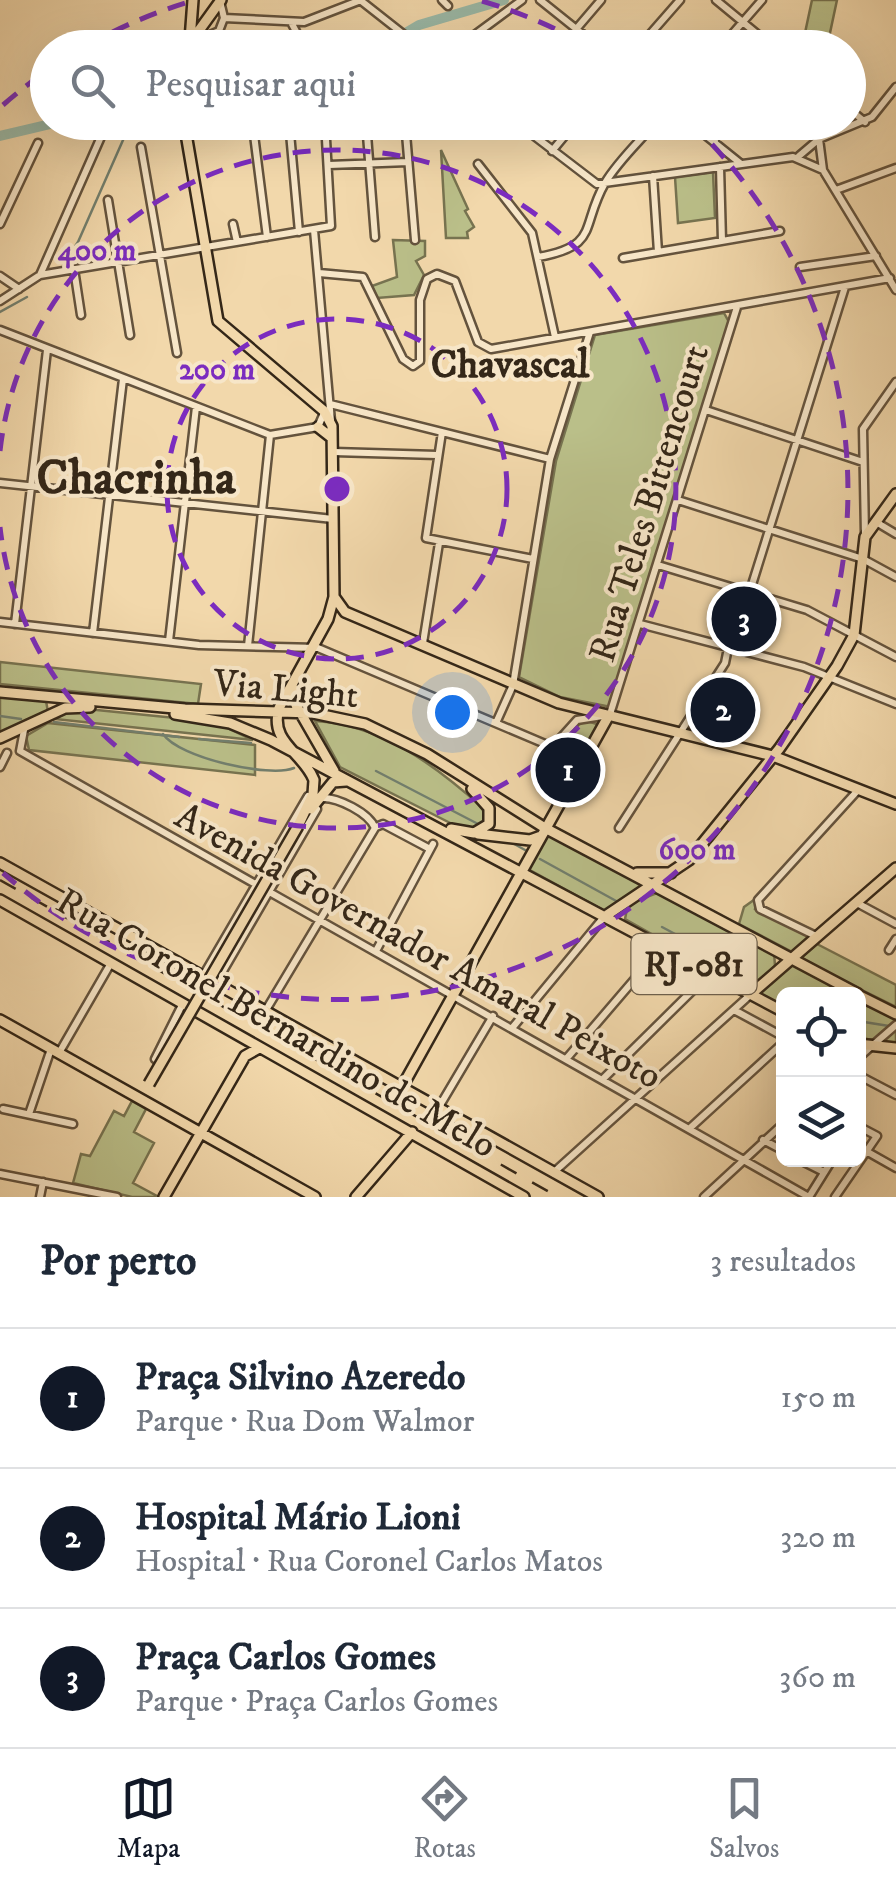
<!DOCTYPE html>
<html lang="pt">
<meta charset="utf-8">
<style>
body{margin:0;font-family:"IM FELL DW Pica",serif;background:#f2f2f3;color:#1f2937}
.controls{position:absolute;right:30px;bottom:30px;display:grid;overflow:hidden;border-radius:15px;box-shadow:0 10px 40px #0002}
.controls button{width:90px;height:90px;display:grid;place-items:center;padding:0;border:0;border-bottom:2px solid #e0e1e3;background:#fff;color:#1f2937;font:50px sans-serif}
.you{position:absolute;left:452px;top:712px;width:35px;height:35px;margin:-25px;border:8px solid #fff;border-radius:50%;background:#1a73e8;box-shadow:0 0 0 15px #1a73e833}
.badge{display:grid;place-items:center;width:65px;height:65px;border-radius:50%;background:#111827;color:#fff;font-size:32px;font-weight:700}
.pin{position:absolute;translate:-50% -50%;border:5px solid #fff;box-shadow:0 2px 10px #0006}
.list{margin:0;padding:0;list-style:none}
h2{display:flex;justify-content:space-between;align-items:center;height:130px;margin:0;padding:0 40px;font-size:42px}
h2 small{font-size:32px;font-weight:400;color:#747a83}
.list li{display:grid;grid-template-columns:65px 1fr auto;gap:30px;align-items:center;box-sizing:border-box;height:140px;padding:0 40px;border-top:2px solid #e0e1e3}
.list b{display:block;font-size:38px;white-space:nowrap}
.list p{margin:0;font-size:32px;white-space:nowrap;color:#747a83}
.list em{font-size:32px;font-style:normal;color:#747a83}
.icon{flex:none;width:55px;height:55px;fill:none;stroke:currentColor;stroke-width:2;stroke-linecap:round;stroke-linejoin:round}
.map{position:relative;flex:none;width:896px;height:1197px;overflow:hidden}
.search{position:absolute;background:#fff;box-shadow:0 10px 40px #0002;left:30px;right:30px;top:30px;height:110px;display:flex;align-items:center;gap:25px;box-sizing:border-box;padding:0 35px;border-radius:55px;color:#747a83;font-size:38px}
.sheet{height:550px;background:#fff}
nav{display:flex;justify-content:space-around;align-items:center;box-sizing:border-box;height:140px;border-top:2px solid #e0e1e3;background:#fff;font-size:28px;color:#747a83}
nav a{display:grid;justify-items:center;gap:5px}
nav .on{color:#111827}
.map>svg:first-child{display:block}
.green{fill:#babf89;stroke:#777350;stroke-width:2.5}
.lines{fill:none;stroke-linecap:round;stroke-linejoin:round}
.stream{stroke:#727f6e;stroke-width:2.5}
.river{stroke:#9bbaa8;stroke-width:10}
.minor-casing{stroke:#64533d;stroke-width:11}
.major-casing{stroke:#342718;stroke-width:14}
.minor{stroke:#f7e6c8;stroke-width:6}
.major{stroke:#f2d8ab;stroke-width:9}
.rail{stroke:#342718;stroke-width:2.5;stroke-dasharray:18 18;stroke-linecap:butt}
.major-bridge-casing{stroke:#342718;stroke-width:14;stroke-linecap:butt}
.major-bridge{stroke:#f2d8ab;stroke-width:9}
.ring{fill:none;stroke:#7b2cbf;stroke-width:5;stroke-dasharray:18 12}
.labels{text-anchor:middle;stroke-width:8;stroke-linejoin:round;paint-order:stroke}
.shield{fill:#f7e6c8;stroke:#6e604d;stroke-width:2.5}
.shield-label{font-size:35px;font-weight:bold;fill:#342718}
.street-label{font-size:38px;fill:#342718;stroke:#f7e6c8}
.neighbourhood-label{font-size:40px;font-weight:bold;fill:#342718;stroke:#f7e6c8}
.district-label{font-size:48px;font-weight:bold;fill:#342718;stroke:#f7e6c8}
.centre{fill:#7b2cbf;stroke:#f7e6c8;stroke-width:5}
.ring-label{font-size:30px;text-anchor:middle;font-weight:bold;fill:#7b2cbf;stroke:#f7e6c8;stroke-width:8;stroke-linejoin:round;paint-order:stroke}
</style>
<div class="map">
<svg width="896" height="1197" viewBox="0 0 896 1197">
<rect width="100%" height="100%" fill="#f2d8ab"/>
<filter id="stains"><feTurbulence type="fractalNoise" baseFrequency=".002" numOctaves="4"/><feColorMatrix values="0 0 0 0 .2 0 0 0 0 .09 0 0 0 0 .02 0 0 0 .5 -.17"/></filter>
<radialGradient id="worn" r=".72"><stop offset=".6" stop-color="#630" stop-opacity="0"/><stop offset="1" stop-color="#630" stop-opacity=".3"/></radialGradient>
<path class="green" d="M812,0H837L827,47H802Z
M441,150L468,209L465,211L474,227L467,232L468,238H446Z
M713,172L715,218L678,223L675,177Z
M393,240L425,241V256L416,261L424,275L414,295L377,298L372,286L397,277Z
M724,313L730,324L611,707L560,697L519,677L556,461L595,335Z
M0,662L201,684L198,704L0,684Z
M0,696L46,701L48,712L0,735Z
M77,708L215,722L253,740L55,719Z
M315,721C381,724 436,766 483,808L484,826L466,831L340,767Z
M587,721L600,725L563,791C557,766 557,730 587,721Z
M48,723L255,745V775L29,750L26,736Z
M547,833L648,886L605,911L528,869Z
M657,893L774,952L775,966L758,983L746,987L625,919L628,904Z
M758,897L755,909L815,938L798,955L739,924L744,907Z
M817,944L896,985V1007L799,959Z
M792,965L842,990L832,994H784L783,1008L756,993Z
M858,1002L896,1018V1043L859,1038Z
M132,1101L146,1109L134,1132L154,1143L133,1183L159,1197H132L73,1183L81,1154L90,1156L114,1111L124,1116Z"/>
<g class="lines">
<path class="stream" d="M63,264L78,242L131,122
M0,312L27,297
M0,716L21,719
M54,722L179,737
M163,734C179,758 270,778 294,768
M199,739L251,743
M376,771L480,825
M509,841L525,850
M540,859L618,902
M662,927L748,973
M858,1021L889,1026"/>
<path class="river" d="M380,48L419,25L504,0
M0,136L59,122"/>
<defs>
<path id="minor" d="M360,0L421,48
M442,0L448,6
M540,0L600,48
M716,0L774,48
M224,18L304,22L361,0
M292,24L305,48
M191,43L219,31L224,18L220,1
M457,48L522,0
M560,48L601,0
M638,48L680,0
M720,48L762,0
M848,108L865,122
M289,122L299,232
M366,122L375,237
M405,122L415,240
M516,122L597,184L793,157L823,170
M689,122L740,163
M713,122L715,142
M253,127L267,237
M819,139L823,170L896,290
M141,147L177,353
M552,151L576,122
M799,156L819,139L872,117L896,87
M478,164L532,233L555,337
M329,165L408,162
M720,167L722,241
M653,176L658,252
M836,190L896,168
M108,200L130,335
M0,224L38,143
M233,224L237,242
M314,230L331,421
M538,257C600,246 580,227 605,183C618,161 639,142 656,122
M623,258L780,231
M800,267L876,256
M74,269L81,315
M319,273L363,277L403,359L413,366L420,361V300L427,279L437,274L455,281L478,342L491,349L890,278
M40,275L331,226L325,122
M0,276L19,289
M0,301L40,275L104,130
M0,330L270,435
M330,404L550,459
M706,410L863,462
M442,432L426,538L533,559
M270,435L318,427L324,413
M334,452L437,455
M0,483L333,519
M678,500L863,559L896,577
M876,522L896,534
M865,535L863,429L896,382
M658,565L807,610L896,657
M750,591L845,287
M0,622L199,645L318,648L557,749
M15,624L47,350
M640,624L804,667L896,704
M93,633L123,379
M169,641L196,407
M423,643L439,543
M248,646L270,435
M496,723L513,685L550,459L590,332
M20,751L809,1197
M20,751L24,730
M0,767L7,753
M321,798C338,797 369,813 375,828
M559,802V740L577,720L609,715L611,711L737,307
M376,827L383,824L430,849
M619,828L725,663L740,588
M857,903L896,924
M818,937L760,909L758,900L859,789
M889,950L896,939
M376,951L433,844
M203,976L308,796
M216,983L317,809
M266,1010L375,828
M734,1010L784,1037
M513,1027L604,917
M59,1053L111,963
M567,1058L651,960
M858,1058L896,1025
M155,1059L183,1003
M858,1075L896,1095
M603,1079L693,990
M439,1107L493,1016
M3,1109L73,1124
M29,1114L51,1049
M689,1129L784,1042
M763,1140L784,1151
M866,1151L896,1168
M800,1160L824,1172
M553,1173L750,995
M0,1174L117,1197
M40,1197L43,1182
M704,1197L784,1123
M809,1197L832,1160
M835,1197L877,1136L858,1126"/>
<path id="major" d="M190,40L193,0
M190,43L221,0
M184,122L218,321L324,411L332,426L334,597L328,619L279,708C269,743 303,752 314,780L313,794L298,826
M318,427L332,438
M335,598L345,612L559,703L773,756L896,804
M293,688L296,705L334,771
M0,692L185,709L313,713L365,724L427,754L545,828L858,994
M175,714L230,723L271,740L784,1012
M0,738L65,708L90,707
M311,809L333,782L346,781
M451,829L474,833L489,824V808L472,789
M478,834L530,840L541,836
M0,863L598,1197
M637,873H671
M0,900L524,1197
M604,917L689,860L779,749L837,666L854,635L865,537L896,494
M751,994L896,868
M858,995L896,1014
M0,1020L315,1197
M858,1044L896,1048
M402,1087L609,715
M164,1197L245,1056L259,1048
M356,1197L412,1132"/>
</defs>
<use href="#minor" class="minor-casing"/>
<use href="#major" class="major-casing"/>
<use href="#minor" class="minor"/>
<use href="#major" class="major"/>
<path class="rail" d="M0,880L558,1197"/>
<defs>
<path id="major-bridge" d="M149,1084L298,826"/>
</defs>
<use href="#major-bridge" class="major-bridge-casing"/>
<use href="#major-bridge" class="major-bridge"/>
</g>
<g class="ring">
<circle cx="337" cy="489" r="170"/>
<path d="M0 451A339 339 0 1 1 0 527"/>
<path d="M3 105A509 509 0 0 1 45 72M86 46A509 509 0 0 1 192 1M482 1A509 509 0 0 1 588 46M691 123A509 509 0 0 1 3 873"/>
</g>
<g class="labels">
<rect class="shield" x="631.5" y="934" width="125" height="60" rx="8"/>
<g class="shield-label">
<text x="694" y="976">RJ-081</text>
</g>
<g class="street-label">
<text transform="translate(648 503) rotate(-73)" y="13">Rua Teles Bittencourt</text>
<text transform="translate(286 688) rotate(5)" y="13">Via Light</text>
<text transform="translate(419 945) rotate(29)" y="13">Avenida Governador Amaral Peixoto</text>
<text transform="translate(277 1022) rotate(30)" y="13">Rua Coronel Bernardino de Melo</text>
</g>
<g class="neighbourhood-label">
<text x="510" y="377">Chavascal</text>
</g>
<g class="district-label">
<text x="136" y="493">Chacrinha</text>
</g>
</g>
<circle cx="337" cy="489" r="15" class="centre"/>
<g class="ring-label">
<text x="97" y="260">400 m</text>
<text x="217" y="379">200 m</text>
<text x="697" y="859">600 m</text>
</g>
<rect width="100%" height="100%" filter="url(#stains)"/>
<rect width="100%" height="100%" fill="url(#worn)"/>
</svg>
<div class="controls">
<button><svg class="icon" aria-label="locate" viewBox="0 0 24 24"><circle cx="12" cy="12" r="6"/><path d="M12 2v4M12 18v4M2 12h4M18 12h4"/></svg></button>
<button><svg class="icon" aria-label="layers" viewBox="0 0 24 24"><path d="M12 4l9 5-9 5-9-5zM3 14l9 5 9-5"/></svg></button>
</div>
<div class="you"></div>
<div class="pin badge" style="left:568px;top:770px">1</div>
<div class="pin badge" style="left:723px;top:710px">2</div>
<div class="pin badge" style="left:744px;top:619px">3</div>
<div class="search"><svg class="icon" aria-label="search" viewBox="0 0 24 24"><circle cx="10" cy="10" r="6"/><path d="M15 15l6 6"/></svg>Pesquisar aqui</div>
</div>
<section class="sheet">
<h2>Por perto<small>3 resultados</small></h2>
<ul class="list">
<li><span class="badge">1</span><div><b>Praça Silvino Azeredo</b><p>Parque · Rua Dom Walmor</p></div><em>150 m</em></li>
<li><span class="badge">2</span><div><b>Hospital Mário Lioni</b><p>Hospital · Rua Coronel Carlos Matos</p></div><em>320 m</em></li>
<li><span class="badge">3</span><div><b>Praça Carlos Gomes</b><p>Parque · Praça Carlos Gomes</p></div><em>360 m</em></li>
</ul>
</section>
<nav>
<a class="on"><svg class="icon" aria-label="map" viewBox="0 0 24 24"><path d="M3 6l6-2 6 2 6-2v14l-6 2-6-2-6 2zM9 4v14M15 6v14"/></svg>Mapa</a>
<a><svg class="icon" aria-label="directions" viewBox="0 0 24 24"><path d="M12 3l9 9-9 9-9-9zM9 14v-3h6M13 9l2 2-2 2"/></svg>Rotas</a>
<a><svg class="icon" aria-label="saved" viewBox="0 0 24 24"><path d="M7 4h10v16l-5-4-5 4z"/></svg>Salvos</a>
</nav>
